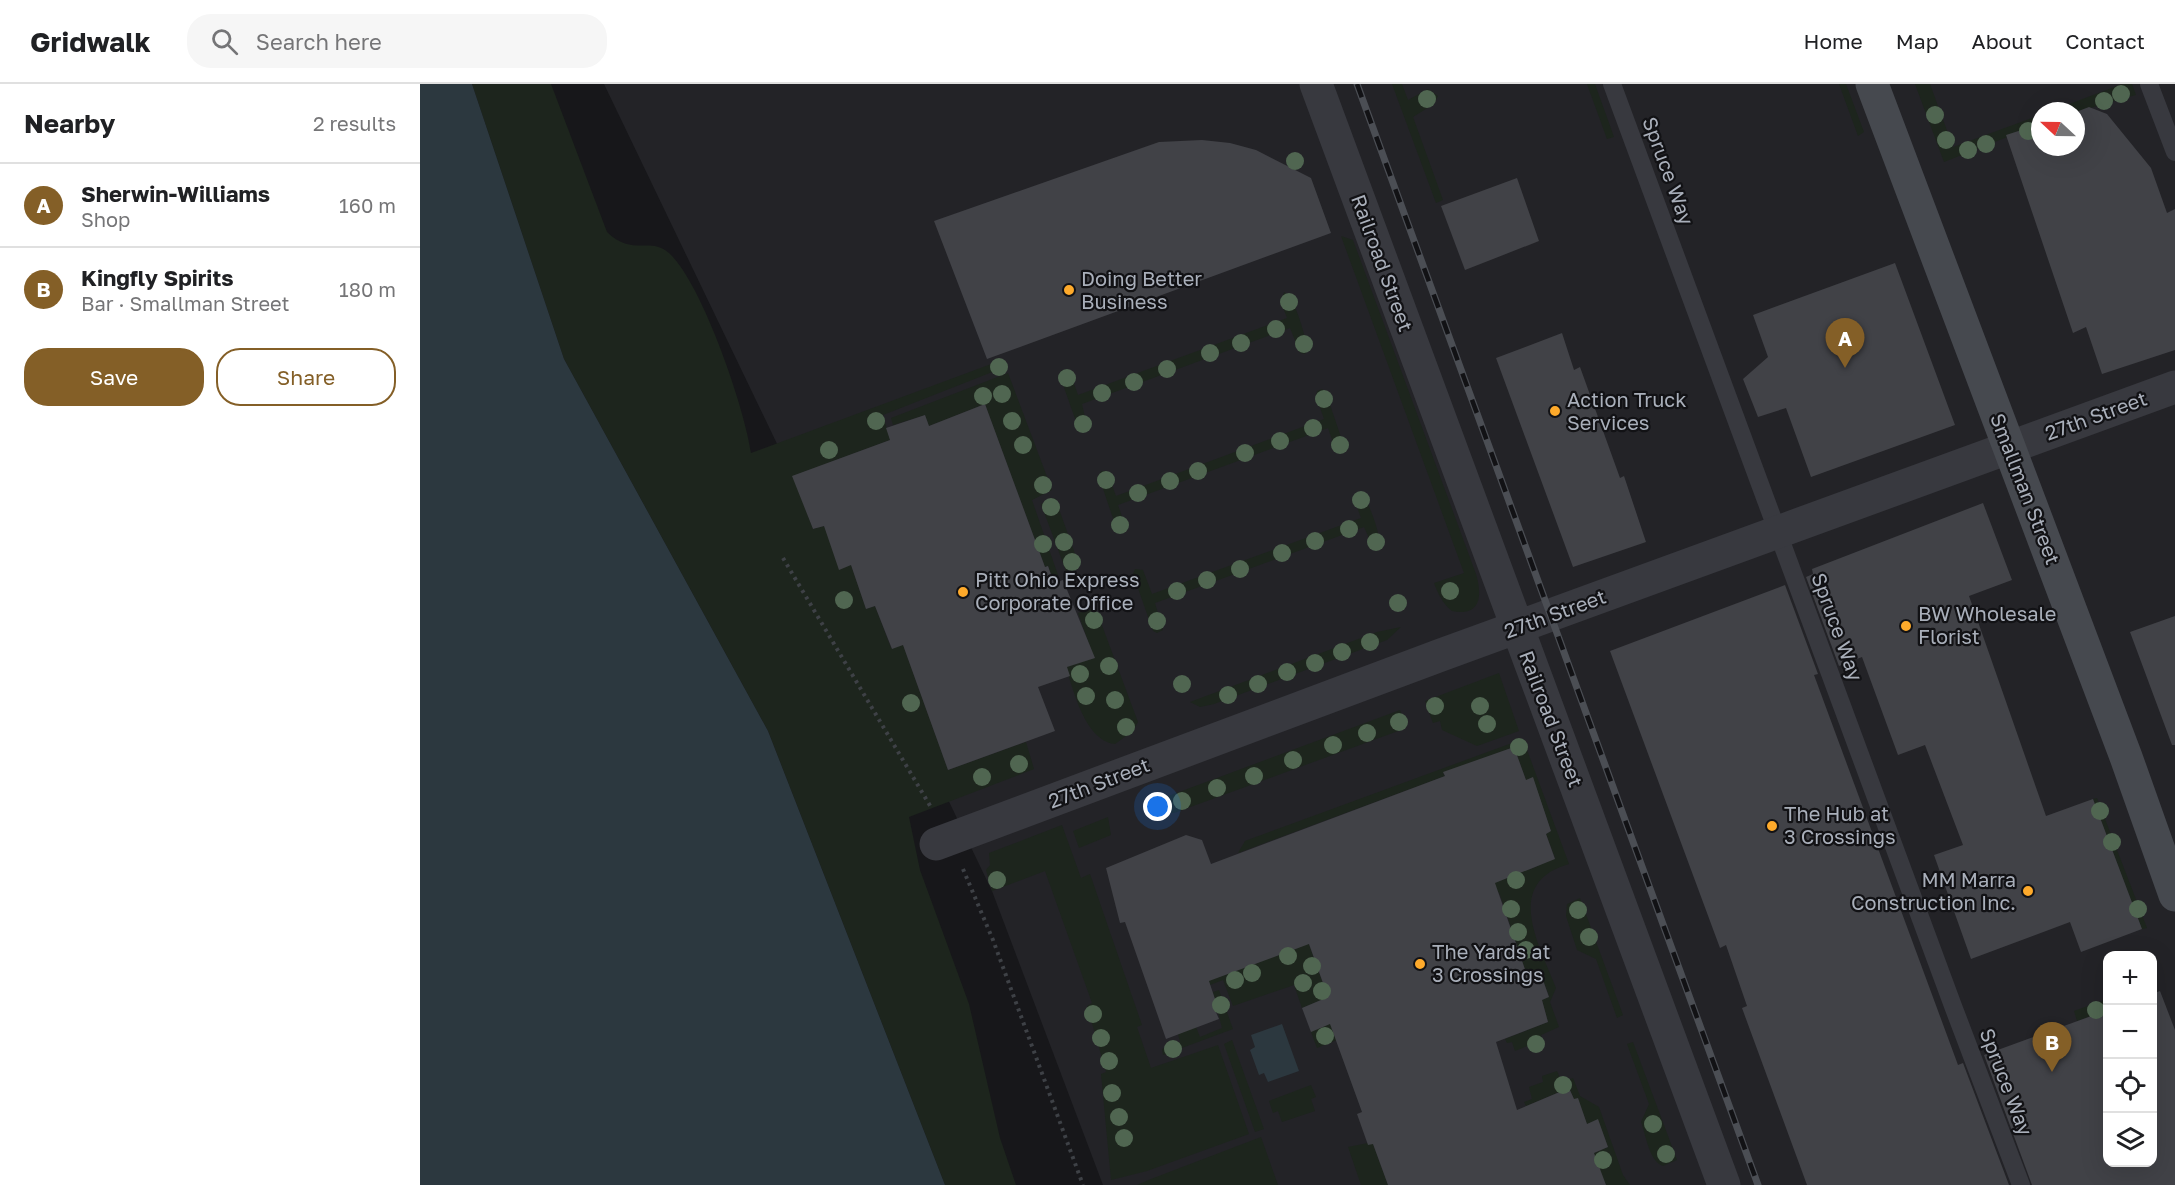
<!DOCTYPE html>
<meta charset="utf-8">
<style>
body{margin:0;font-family:"Golos Text",sans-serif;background:#f6f6f6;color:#202124}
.controls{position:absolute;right:18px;bottom:18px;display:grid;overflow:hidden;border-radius:12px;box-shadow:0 6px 24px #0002}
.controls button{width:54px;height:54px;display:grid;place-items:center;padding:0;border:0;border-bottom:2px solid #e0e0e0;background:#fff;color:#202124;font:30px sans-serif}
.compass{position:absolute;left:1611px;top:18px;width:54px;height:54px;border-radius:50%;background:#fff;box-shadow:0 6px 24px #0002;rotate:292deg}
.you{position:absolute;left:738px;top:723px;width:21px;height:21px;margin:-15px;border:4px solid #fff;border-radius:50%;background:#1a73e8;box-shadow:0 0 0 9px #1a73e833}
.badge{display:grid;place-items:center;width:39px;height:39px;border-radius:50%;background:#845f27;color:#fff;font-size:20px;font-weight:700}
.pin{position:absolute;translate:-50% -50px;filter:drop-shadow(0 2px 3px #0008)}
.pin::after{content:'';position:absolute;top:32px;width:21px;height:18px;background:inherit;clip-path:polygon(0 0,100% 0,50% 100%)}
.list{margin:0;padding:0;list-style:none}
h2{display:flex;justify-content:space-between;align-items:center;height:78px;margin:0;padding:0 24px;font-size:26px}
h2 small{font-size:20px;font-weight:400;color:#757577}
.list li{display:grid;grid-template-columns:39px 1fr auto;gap:18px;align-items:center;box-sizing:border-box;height:84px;padding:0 24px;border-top:2px solid #e0e0e0}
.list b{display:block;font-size:22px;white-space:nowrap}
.list p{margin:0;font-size:20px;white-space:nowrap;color:#757577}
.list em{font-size:20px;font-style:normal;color:#757577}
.actions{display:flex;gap:12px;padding:18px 24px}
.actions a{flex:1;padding:14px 0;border:2px solid #845f27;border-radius:24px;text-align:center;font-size:21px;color:#845f27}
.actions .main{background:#845f27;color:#fff}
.icon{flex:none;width:33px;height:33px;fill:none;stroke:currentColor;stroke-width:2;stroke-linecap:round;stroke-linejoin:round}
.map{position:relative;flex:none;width:1755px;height:1101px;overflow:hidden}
header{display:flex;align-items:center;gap:36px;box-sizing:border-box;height:84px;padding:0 30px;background:#fff;border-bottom:2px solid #e0e0e0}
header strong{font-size:28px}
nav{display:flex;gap:33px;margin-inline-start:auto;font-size:21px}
.search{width:420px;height:54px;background:#f6f6f6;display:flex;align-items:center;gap:15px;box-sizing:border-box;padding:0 21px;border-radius:24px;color:#757577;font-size:22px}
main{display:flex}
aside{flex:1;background:#fff}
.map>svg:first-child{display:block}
.built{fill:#232327;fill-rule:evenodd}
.green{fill:#1d251d}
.water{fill:#2c383f}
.building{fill:#414247}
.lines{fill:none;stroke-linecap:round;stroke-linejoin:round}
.path{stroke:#3e4146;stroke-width:4;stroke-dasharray:3 4.5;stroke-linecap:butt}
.lane{stroke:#38393f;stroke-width:18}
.street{stroke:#38393f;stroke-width:33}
.secondary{stroke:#46494f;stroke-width:33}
.rail-casing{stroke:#4b4e54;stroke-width:7}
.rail{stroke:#121215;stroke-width:4.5;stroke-dasharray:14;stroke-linecap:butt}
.tree{fill:#506651}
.poi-dot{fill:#feaa2b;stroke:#121215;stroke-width:2}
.labels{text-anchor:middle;stroke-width:4.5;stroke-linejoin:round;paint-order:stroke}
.street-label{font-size:20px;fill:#a9afba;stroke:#121215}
.poi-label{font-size:20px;fill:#a9afba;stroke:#121215;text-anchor:start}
</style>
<header>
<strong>Gridwalk</strong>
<div class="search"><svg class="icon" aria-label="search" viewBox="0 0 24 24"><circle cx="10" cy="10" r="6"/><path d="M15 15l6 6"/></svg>Search here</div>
<nav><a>Home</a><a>Map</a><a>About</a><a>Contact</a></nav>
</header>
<main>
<aside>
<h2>Nearby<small>2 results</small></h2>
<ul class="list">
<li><span class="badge">A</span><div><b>Sherwin-Williams</b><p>Shop</p></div><em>160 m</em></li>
<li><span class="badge">B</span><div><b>Kingfly Spirits</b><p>Bar · Smallman Street</p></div><em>180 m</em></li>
</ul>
<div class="actions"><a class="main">Save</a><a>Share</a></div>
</aside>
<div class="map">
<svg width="1755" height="1101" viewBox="0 0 1755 1101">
<rect width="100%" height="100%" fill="#17171a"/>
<path class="built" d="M184,0H1755V1101H683L572,807ZM1620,27H1656V63H1620ZM1688,872H1732V1078H1688Z"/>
<path class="green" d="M52,0H131L187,148C213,173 230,152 249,169C282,199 325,325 331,369L582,276L585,283L463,331L470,356L373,392L393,445L404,442L431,481L446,525L455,522L471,564L483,561L528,686L606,658L614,685L489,733L500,786L549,920L580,1054L596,1101H525L348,647L144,275Z
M972,0H982L988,16L1008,5L1018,12L1014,20L993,33L1023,116L1016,119Z
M1167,0H1175L1194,53L1187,55Z
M1419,0H1426L1444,48L1438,52Z
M1495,0H1510L1533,63L1620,31V40L1524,78Z
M1702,0H1712L1716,11L1656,28L1631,27Z
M921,152L933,156L1056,490C1062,510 1062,533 1032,527C1023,520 1018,510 1014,499L1044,489Z
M864,208C875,212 885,253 888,265L885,270L880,269L870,244L662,320L667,342L664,346L658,343L641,295L642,286L650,288L658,311L867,234L861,218Z
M588,289L632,406L612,416L638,491L632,493L628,482L625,483L565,320L509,342L505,331L473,341L471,334Z
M902,305L906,309L924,362L921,369L916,367L908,344L698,421L705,441L702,448L697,446L679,393L681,387H687L696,412L904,335L896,312L897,307Z
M941,408C948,416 963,455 959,465L953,463L944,443L735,519L743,546L737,549L733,547L713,490L715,485L723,486L732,510L941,434L934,415L936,409Z
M635,414L658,478L657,482L646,487L621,420Z
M670,525L677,528L718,638L713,647L695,660C662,656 652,598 642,571L674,574L658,529Z
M981,543L967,556L794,620L780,623L770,618L957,548Z
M1079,589L1099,647L1057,662L1022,646L1020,637L1013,639L1005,617Z
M980,626L985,639L981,646L754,729L749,728L743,714Z
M1103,655L1149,780C1082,799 1120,862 1136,904L1130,918L1139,943L1121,951L1124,962L1113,967L1110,961L1095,967L1092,958L1087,959L1085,955L1128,938L1122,916L1129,912L1119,885L1107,891L1080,811L1070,795L1111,785L1135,774L1126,750L1131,747L1113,694L1106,696L1094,663L1023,689L1025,692L818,769L825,757Z
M1677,714L1727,844L1722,845L1673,715Z
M688,733L691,751L659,764L653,747Z
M642,741L661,794L670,790L722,941L717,943L731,984L798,961L829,1050L727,1087L691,1096L681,990L686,988L667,922L672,919L625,787L572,807L566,786L570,781L569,769Z
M1160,814L1203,931L1197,934L1176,875L1157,866L1146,832L1147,820Z
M887,855L932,980L917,956L897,964L891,948L899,917L882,924L874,901L813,922L803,896L790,901L787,892C824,888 854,872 887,855Z
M799,906L813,945L743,971L742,965L760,958L758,950L776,943L780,953L802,944L793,908Z
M1687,915V926L1657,937L1654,927Z
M812,956L844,1045L835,1048L804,960Z
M1213,958L1257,1076L1243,1082C1229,1077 1226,1051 1221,1038L1229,1020L1207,960Z
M1137,987L1142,998L1153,994L1160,1012L1179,1023L1203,1091L1210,1101H1186L1166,1072L1188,1063L1178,1036L1167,1040L1158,1015H1154L1149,1004L1106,1022L1104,1018L1112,1015L1109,1003L1123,998L1122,992Z
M891,1001L896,1013L891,1015L895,1027L862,1038L858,1027L853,1029L849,1017Z
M841,1053L858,1101H717L731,1095Z
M948,1059L953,1060L968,1101H941L928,1063Z"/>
<path class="water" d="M0,0H52L144,275L348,647L525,1101H0Z
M862,940L879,987L848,998L844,989L839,991L830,966L835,963L831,951Z"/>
<path class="building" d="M1669,23L1687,30L1731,84L1747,129L1755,125V266L1682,290L1666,243L1653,249L1586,51L1620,40V63H1656V28Z
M782,56L810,59L836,66L891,94L911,149L567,275L514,137L739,58Z
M1097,94L1119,157L1045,186L1021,122Z
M1475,179L1535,341L1391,393L1366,324L1338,333L1323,295L1348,273L1333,231Z
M1142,249L1154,286L1160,283L1200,394L1204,392L1226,458L1153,483L1076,274Z
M565,320L625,483L628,482L634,499L643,496L675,574L647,583L650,592L618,603L635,647L528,686L483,561L472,565L455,522L446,525L431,481L419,486L404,442L393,445L372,392L470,356L466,344L505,331L509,342Z
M1563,419L1592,496L1549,512L1626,732L1673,715L1722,845L1661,868L1650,838L1551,875L1514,771L1543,761L1505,661L1478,671L1442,573L1419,582L1386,493L1393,490L1392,485Z
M1365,501L1398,590L1394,591L1538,981L1543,979L1589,1101H1387L1322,924L1327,922L1306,861L1300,864L1190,567Z
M1755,532V661H1752L1710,548Z
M1094,663L1106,696L1113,693L1131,747L1126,750L1135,775L1075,799L1107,891L1119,885L1129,913L1122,916L1128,938L1076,958L1097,1026L1149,1004L1154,1015L1158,1014L1167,1040L1178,1035L1188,1063L1174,1069L1186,1101H968L953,1060L948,1061L937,1030L942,1028L910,940L891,948L882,924L908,913L889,860L789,897L798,924L795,926L799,935L746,955L705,838L700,839L686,784L766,751L782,756L791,780L1025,692L1023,688Z
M1740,907L1755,946V1101H1612L1564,971L1688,926V1078H1732V910Z"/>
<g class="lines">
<path class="path" d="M363,474L512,725
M543,785L573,856L663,1101"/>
<path class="lane" d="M1192,0L1533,922L1601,1101
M1729,0L1755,68"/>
<path class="street" d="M896,0L1304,1101
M516,760L1021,571L1755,303"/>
<path class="secondary" d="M1452,0L1706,673L1755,811"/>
<defs>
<path id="rail" d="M937,0L1338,1101"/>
</defs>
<use href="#rail" class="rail-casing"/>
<use href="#rail" class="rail"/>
</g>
<g class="tree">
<circle cx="1701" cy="10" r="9"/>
<circle cx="1007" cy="15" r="9"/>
<circle cx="1684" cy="17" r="9"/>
<circle cx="1515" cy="31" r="9"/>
<circle cx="1608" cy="47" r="9"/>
<circle cx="1526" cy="56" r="9"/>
<circle cx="1566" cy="60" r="9"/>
<circle cx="1548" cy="66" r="9"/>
<circle cx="875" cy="77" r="9"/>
<circle cx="869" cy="218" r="9"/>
<circle cx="856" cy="245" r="9"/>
<circle cx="821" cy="259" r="9"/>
<circle cx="884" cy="260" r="9"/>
<circle cx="790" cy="269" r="9"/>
<circle cx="579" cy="283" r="9"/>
<circle cx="747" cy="285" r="9"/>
<circle cx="647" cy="294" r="9"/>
<circle cx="714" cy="298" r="9"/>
<circle cx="682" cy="309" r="9"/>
<circle cx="582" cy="310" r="9"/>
<circle cx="563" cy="312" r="9"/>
<circle cx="904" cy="315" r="9"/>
<circle cx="456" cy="337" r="9"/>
<circle cx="592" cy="337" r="9"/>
<circle cx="663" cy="340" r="9"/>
<circle cx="893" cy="344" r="9"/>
<circle cx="860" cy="357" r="9"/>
<circle cx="603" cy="361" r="9"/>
<circle cx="920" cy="361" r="9"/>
<circle cx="409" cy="366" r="9"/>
<circle cx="825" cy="369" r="9"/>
<circle cx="778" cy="387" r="9"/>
<circle cx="686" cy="396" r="9"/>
<circle cx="750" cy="397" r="9"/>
<circle cx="623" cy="401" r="9"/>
<circle cx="718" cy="409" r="9"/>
<circle cx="941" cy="416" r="9"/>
<circle cx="631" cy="423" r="9"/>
<circle cx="700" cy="441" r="9"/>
<circle cx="929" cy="445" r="9"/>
<circle cx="895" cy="457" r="9"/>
<circle cx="644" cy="458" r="9"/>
<circle cx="956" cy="458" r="9"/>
<circle cx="623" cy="460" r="9"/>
<circle cx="862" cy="469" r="9"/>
<circle cx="652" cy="478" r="9"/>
<circle cx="820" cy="485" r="9"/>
<circle cx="787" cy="496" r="9"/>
<circle cx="757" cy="507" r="9"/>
<circle cx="1030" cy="507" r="9"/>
<circle cx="424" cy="516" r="9"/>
<circle cx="978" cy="519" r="9"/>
<circle cx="674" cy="536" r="9"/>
<circle cx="737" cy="537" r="9"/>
<circle cx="950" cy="558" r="9"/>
<circle cx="922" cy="568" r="9"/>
<circle cx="895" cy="579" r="9"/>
<circle cx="689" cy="582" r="9"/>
<circle cx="867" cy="588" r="9"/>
<circle cx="660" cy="590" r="9"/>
<circle cx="762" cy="600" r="9"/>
<circle cx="838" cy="600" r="9"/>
<circle cx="808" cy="611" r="9"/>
<circle cx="666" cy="612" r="9"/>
<circle cx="695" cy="616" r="9"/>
<circle cx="491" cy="619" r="9"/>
<circle cx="1015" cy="622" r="9"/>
<circle cx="1060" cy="622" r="9"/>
<circle cx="979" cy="638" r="9"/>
<circle cx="1067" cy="640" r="9"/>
<circle cx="706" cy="643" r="9"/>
<circle cx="947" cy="649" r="9"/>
<circle cx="913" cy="661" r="9"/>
<circle cx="1099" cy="663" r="9"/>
<circle cx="873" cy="676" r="9"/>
<circle cx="599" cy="680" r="9"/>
<circle cx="834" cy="692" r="9"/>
<circle cx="562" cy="693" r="9"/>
<circle cx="797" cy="704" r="9"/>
<circle cx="762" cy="717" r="9"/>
<circle cx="1680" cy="727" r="9"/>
<circle cx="1692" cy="758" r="9"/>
<circle cx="577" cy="796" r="9"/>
<circle cx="1096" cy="796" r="9"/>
<circle cx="1091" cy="825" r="9"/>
<circle cx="1718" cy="825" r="9"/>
<circle cx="1158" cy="826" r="9"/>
<circle cx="1098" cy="848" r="9"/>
<circle cx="1169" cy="853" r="9"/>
<circle cx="1106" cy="866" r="9"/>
<circle cx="868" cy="872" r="9"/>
<circle cx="892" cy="882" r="9"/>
<circle cx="832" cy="889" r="9"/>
<circle cx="815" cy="896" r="9"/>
<circle cx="883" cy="899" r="9"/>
<circle cx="902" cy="907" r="9"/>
<circle cx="801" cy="921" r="9"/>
<circle cx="1676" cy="926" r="9"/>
<circle cx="673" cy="930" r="9"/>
<circle cx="905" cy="952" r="9"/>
<circle cx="681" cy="954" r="9"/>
<circle cx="1116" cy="960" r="9"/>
<circle cx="753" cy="965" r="9"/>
<circle cx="689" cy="977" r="9"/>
<circle cx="1143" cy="1001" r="9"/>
<circle cx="692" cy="1009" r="9"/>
<circle cx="699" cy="1033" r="9"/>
<circle cx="1233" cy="1040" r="9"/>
<circle cx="704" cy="1054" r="9"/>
<circle cx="1246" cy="1070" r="9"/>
<circle cx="1183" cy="1076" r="9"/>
</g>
<g class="poi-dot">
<circle cx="649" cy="206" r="6"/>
<circle cx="1135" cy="327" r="6"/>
<circle cx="543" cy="508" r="6"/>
<circle cx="1486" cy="542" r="6"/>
<circle cx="1352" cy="742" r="6"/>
<circle cx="1608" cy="807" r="6"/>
<circle cx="1000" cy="880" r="6"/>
</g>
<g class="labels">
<g class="street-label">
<text transform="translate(1248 87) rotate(70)" y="7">Spruce Way</text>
<text transform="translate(962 179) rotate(70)" y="7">Railroad Street</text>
<text transform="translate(1676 332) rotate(-20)" y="7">27th Street</text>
<text transform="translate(1605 405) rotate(69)" y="7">Smallman Street</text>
<text transform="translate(1135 530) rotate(-20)" y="7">27th Street</text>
<text transform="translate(1417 543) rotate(70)" y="7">Spruce Way</text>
<text transform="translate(1131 635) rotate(69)" y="7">Railroad Street</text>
<text transform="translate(679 699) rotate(-21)" y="7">27th Street</text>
<text transform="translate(1586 998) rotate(69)" y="7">Spruce Way</text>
</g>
<g class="poi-label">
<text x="661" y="202">Doing Better<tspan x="661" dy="23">Business</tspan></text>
<text x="1147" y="323">Action Truck<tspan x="1147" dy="23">Services</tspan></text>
<text x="555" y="503">Pitt Ohio Express<tspan x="555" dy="23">Corporate Office</tspan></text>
<text x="1498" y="537">BW Wholesale<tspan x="1498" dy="23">Florist</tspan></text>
<text x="1364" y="737">The Hub at<tspan x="1364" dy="23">3 Crossings</tspan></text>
<text x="1596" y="803" text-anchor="end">MM Marra<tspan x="1596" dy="23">Construction Inc.</tspan></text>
<text x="1012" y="875">The Yards at<tspan x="1012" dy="23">3 Crossings</tspan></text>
</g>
</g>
</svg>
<div class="controls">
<button>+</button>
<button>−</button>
<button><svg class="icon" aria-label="locate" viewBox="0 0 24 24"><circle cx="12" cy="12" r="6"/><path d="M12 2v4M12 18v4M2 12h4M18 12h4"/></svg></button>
<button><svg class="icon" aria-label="layers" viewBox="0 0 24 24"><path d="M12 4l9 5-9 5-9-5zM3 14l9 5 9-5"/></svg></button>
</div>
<svg class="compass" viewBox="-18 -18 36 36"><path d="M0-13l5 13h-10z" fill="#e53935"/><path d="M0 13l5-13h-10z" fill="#757577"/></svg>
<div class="you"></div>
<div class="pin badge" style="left:1425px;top:284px">A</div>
<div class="pin badge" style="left:1632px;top:988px">B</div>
</div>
</main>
